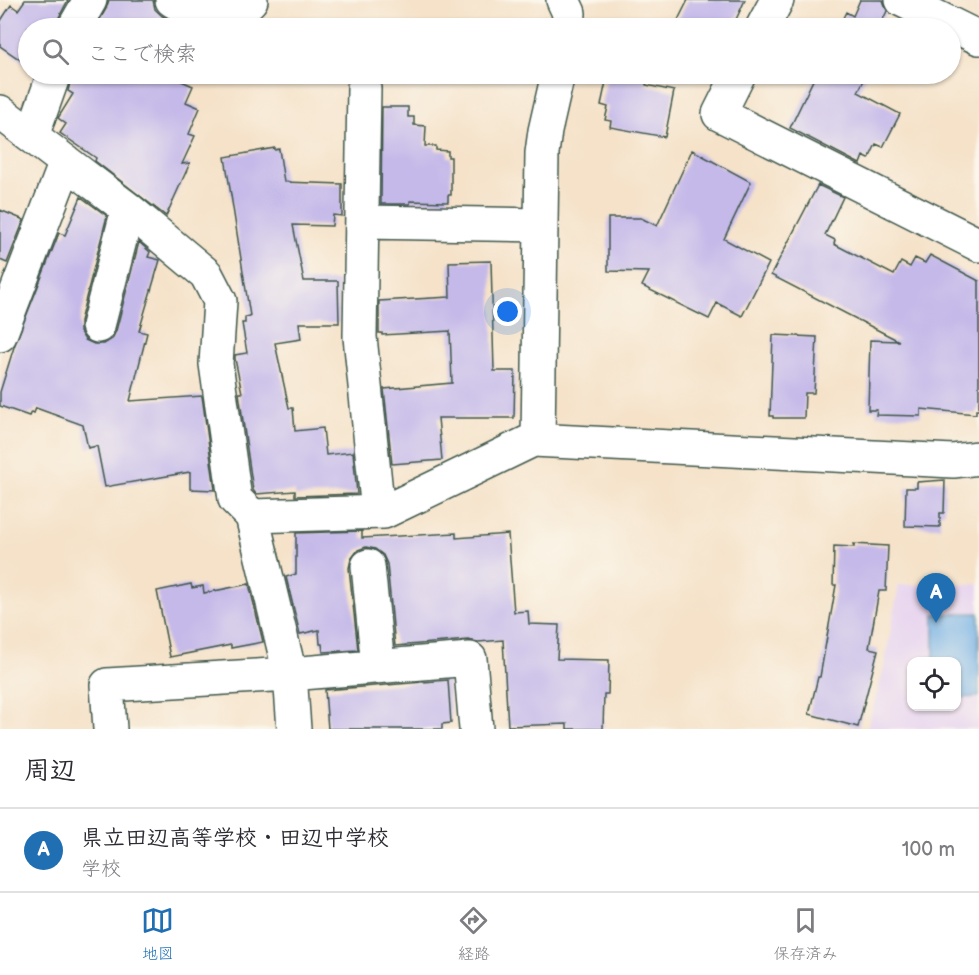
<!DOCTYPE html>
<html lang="ja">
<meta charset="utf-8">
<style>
body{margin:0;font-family:"Balsamiq Sans","Klee One",sans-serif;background:#f7f7f7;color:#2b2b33}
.controls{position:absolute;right:18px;bottom:18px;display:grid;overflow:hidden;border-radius:12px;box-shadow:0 2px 4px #0004}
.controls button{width:54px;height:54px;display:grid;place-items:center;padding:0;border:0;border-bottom:2px solid #e1e1e2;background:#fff;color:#2b2b33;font:30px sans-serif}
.you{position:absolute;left:508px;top:312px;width:21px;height:21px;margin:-15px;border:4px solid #fff;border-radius:50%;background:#1a73e8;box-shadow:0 0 0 9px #1a73e833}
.badge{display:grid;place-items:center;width:39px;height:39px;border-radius:50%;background:#1f6fb2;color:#fff;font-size:20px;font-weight:700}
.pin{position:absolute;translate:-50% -50px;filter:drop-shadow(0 2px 3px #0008)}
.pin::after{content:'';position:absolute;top:32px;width:21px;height:18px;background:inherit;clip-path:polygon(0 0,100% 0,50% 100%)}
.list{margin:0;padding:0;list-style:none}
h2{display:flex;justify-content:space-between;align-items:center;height:78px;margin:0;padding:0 24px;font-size:26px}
h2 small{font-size:20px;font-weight:400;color:#7c7c81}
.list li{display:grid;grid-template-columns:39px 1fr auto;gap:18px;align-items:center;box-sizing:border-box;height:84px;padding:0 24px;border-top:2px solid #e1e1e2}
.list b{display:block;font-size:22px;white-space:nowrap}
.list p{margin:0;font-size:20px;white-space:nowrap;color:#7c7c81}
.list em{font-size:20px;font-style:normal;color:#7c7c81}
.icon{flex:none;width:33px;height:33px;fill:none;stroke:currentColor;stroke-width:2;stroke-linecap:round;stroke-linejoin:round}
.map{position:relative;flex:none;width:979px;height:729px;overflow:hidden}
.search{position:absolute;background:#fff;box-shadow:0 2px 4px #0004;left:18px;right:18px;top:18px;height:66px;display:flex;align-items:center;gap:15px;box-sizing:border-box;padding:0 21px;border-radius:33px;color:#7c7c81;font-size:22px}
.sheet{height:162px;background:#fff}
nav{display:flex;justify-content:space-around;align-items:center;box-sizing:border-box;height:84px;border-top:2px solid #e1e1e2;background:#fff;font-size:16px;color:#7c7c81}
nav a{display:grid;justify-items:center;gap:3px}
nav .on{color:#1f6fb2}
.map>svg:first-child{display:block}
.built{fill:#e6d2f0;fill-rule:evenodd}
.water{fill:#72afe4;stroke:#48768c;stroke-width:1.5}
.building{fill:#c5b9e9}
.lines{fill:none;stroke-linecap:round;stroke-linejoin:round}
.street-casing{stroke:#3f564a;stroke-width:36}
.street{stroke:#fff;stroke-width:33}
</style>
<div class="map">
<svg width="979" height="729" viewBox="0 0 979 729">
<rect width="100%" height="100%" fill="#fbf7ec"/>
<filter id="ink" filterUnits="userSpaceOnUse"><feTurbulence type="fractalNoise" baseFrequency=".0167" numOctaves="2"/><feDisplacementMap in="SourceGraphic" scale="12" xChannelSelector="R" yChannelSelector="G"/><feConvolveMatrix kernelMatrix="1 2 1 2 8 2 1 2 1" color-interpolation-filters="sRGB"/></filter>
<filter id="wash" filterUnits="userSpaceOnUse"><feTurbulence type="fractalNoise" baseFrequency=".008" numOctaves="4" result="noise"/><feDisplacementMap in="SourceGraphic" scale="24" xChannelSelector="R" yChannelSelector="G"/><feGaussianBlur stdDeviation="1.35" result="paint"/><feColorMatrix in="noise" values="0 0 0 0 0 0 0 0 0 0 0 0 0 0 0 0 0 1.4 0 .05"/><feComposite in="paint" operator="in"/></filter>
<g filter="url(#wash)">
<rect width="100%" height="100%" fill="#f5e2c9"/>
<path class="built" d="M979,584V729H867L884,668L899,585ZM912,662H956V706H912Z"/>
<path class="water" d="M979,613V697L957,698L956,662L934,661V614Z"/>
<g id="blocks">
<path class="building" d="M25,0H68L58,19L55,28H28V65L0,46V22L11,5L18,10Z
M109,0H153L155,9L162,16L179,26L176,28H95L106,9Z
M688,0H745L732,28H674Z
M860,0H883L887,11L879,28H838L846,12L853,16Z
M72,74H165L193,86L186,102L200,108L189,134L195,136L182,164L190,163L166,216L95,161L96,158L60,133L66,124L58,118L73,94L68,91Z
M620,74L647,78L646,85L674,91L665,137L610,127L611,121L605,120L608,107L601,105L607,77L619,80Z
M816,74H867L858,92L900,114L883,147L876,144L869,159L863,156L860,164L790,128Z
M382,107H408V117H414V125L426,126L425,146H436V150L448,151V157H451V195H448V202L410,201V204H381Z
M275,148V150L279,149L284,182L342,184V216L333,215L332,226L293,225L304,281H338L339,323H299L301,339L275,343L289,408H293L295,431L323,428L326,455L353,452L357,494L295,496V491L256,494L253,490L239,393H242L235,359V355L247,353L242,323H245V317L250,316L225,157Z
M692,150L751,182L724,239L769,263L742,316L717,303L709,319L642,286L649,272L608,271V218H641L657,226Z
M818,185L843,197L825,235L835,240L834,244L894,275L901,262L910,267L915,258L925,263L930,255L979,281V410H976V414L921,409V416L876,415L877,410H868L870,340L899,341L771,275Z
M81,197L107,216L80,321V332L85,340L94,344H104L112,339L116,331L139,242L150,252L148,257L160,260L139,331L147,333L130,401L202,396L215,490L190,489V472L105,487L97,446L88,448L83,425L36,408L34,413L31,412L29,416L0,406V392L14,347L59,233L65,235Z
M0,210L24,220L7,263L0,260Z
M491,261L494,371H515L514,418H438L442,460L392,464L384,389L452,383L450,331L382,335V333H379V301L450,297L449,262Z
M773,335L817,337L814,393H805L804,418H773V416H770Z
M945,480L944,513H940V527L905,526L906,488H917V482Z
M362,531V538L456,533V538L508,534L514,612L528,611L529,624L559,625L557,659L609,660L608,694H604L603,729H567V724L508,726L503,640L478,642L468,640L395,646L387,564L383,555L375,549L366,547L358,550L351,559L349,568L358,650L323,652L322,644H320L319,630L300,634L286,577L296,574V533Z
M853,544L888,546L886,591H879L869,648L878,650L858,727L809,714L818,677H820L836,585H833L834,546L854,547Z
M191,584L192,588L203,586L204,593L249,584L263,642L231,648V645L170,657L157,591Z
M448,680L451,723L442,724V729H328L325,690Z"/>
</g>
</g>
<g filter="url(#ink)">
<use href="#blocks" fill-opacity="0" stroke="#3f564a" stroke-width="1.5"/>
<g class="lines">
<defs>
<path id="street" d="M172,0L201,17L246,5L251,0
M563,0L569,13L568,28
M902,0L979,38
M74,28L90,0
M762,28L777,0
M739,74L719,114L979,245
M364,88L360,337L378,512
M0,112L128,209L206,274L220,301L216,364L235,499L252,516L290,674L294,729
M32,136L54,74
M363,222L541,225
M98,326L128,209
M0,335L66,162
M538,440L542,153L545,131L558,74
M252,516L384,512L533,440L953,461L979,458
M368,566L378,666
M110,729L107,685L290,674L470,659L476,729"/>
</defs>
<use href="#street" class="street-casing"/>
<use href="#street" class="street"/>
</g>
</g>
</svg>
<div class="controls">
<button><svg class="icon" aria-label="locate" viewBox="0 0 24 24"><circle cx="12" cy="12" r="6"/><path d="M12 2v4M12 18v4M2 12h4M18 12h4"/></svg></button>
</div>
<div class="you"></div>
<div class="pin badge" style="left:936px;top:623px">A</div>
<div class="search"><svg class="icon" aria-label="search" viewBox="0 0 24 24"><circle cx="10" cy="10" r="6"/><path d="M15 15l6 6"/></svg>ここで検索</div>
</div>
<section class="sheet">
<h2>周辺<small></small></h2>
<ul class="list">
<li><span class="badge">A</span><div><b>県立田辺高等学校・田辺中学校</b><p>学校</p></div><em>100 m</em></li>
</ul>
</section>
<nav>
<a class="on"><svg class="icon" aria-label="map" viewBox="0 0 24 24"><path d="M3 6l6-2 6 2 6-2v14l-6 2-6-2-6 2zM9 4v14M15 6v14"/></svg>地図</a>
<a><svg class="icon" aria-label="directions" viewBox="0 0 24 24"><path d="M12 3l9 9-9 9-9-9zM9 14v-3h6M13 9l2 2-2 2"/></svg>経路</a>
<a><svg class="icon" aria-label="saved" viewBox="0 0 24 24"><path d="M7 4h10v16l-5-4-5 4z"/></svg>保存済み</a>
</nav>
